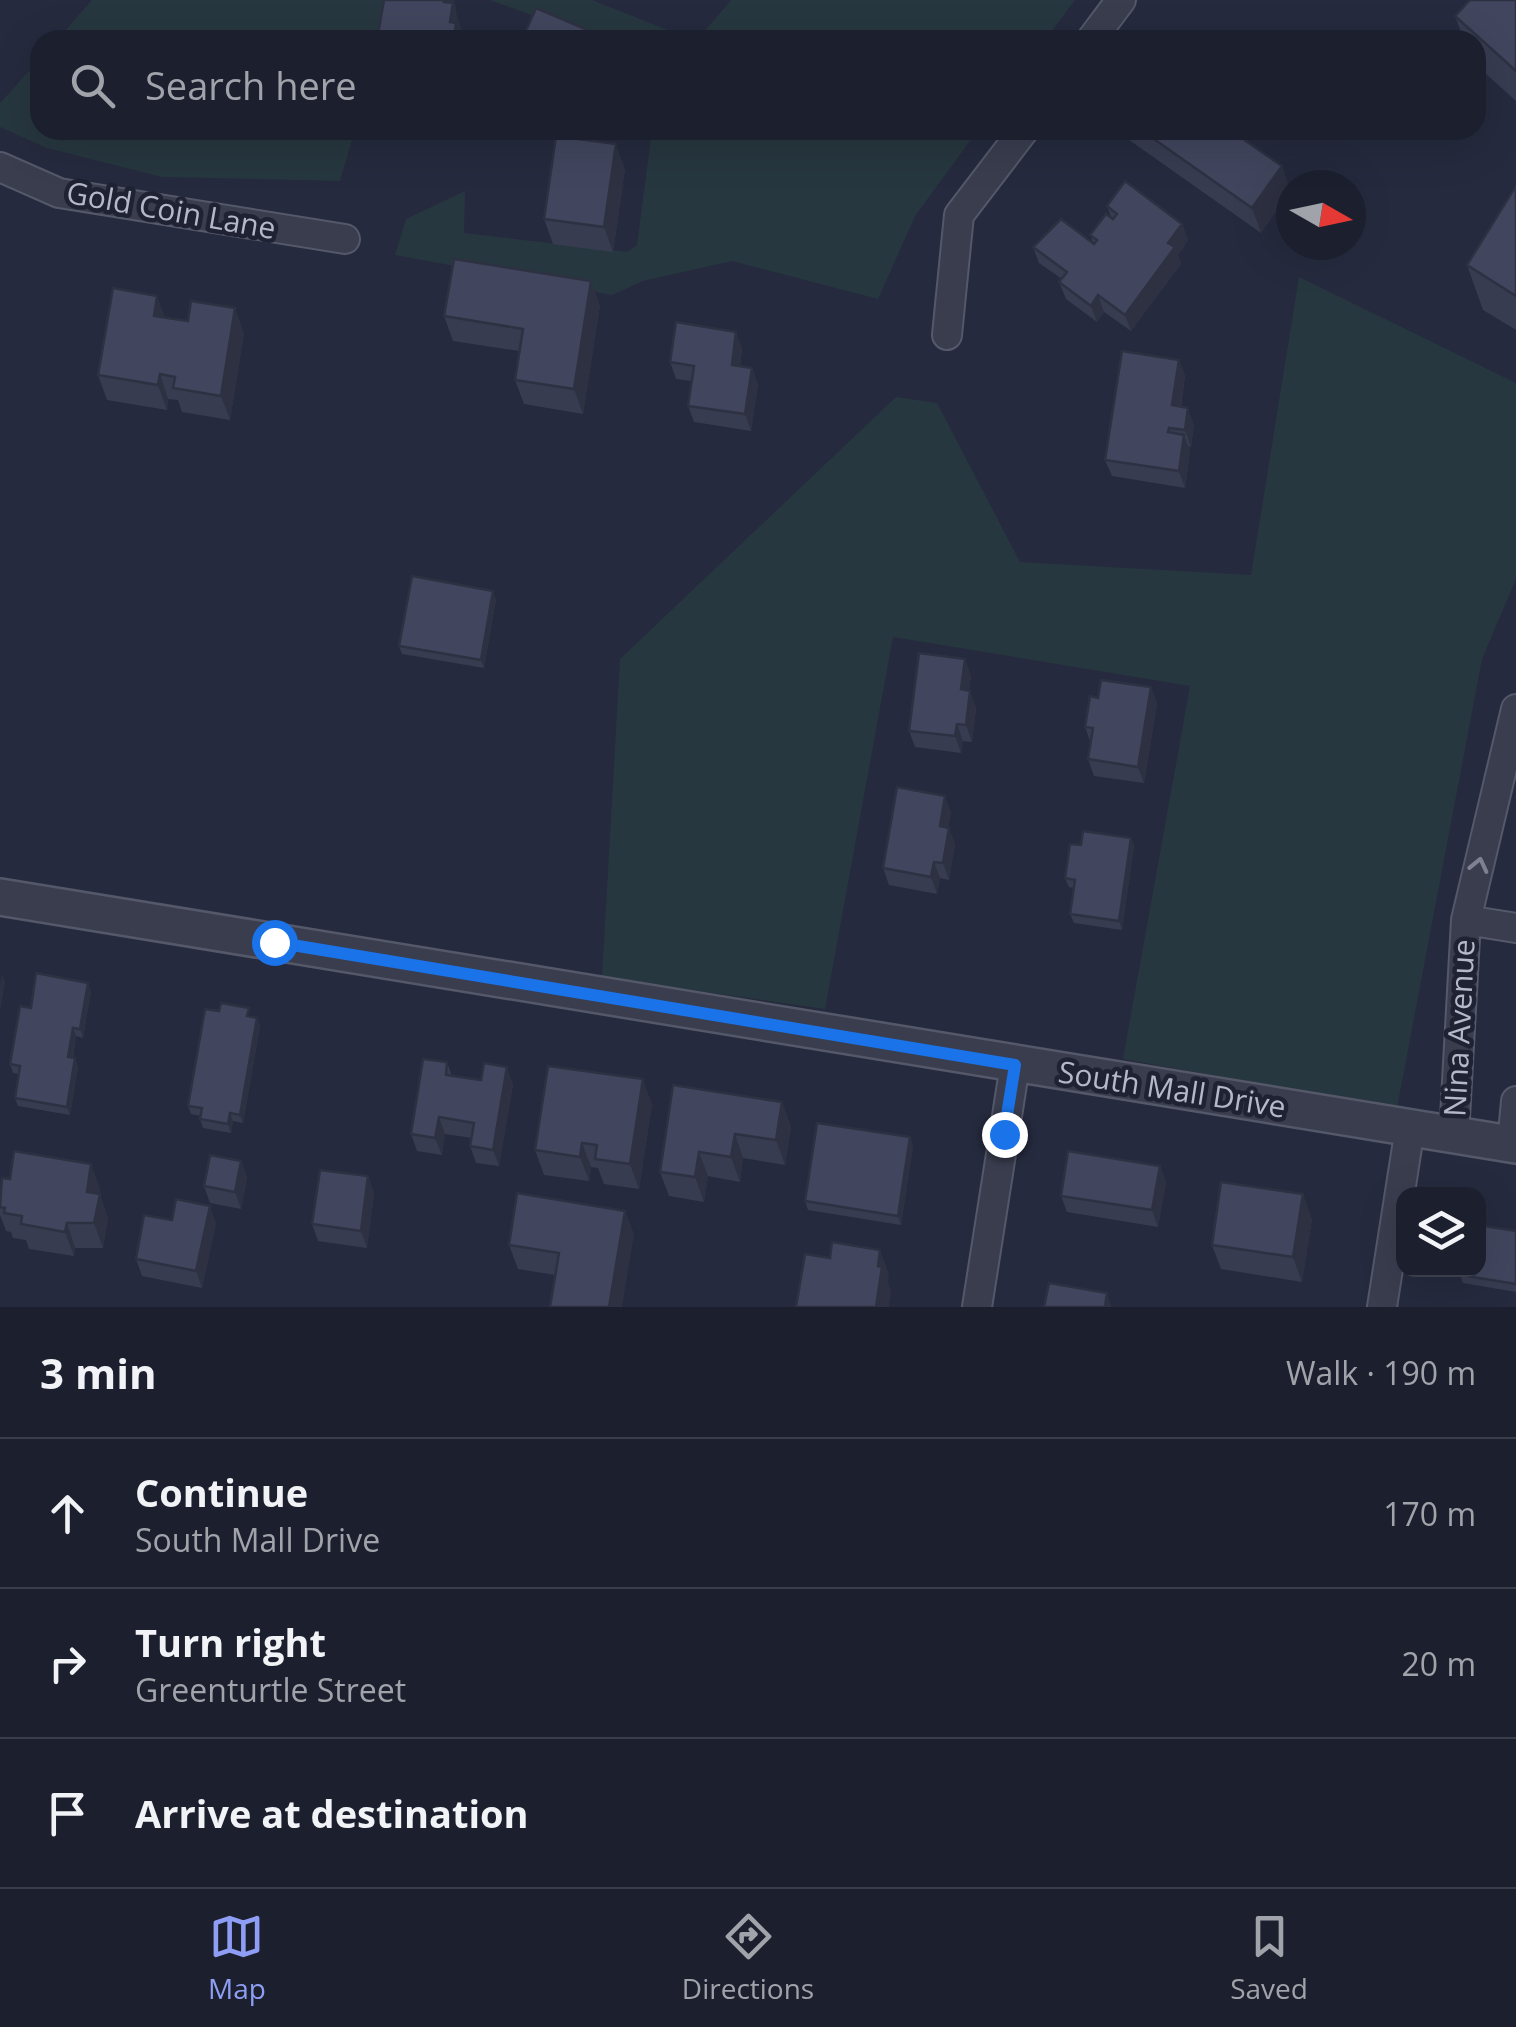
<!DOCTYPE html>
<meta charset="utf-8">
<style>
body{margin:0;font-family:"Open Sans",sans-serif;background:#292d3a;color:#f1f3f6}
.controls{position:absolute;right:30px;bottom:30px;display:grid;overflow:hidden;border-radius:20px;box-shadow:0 10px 40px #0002}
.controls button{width:90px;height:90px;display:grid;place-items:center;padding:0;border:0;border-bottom:2px solid #3a3e4a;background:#1c202e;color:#f1f3f6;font:50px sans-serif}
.compass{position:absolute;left:1276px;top:170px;width:90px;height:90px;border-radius:50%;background:#1c202e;box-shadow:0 10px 40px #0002;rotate:99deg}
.stop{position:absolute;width:30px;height:30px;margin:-22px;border:8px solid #1a73e8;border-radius:50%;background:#fff}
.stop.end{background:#1a73e8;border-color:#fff;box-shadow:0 2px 10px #0008}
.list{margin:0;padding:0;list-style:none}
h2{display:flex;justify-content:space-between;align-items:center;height:130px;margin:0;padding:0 40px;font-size:42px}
h2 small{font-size:32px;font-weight:400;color:#a0a3aa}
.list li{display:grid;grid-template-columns:65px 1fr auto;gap:30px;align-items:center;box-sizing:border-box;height:150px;padding:0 40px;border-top:2px solid #3a3e4a}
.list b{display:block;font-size:38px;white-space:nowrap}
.list p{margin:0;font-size:32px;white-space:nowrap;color:#a0a3aa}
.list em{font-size:32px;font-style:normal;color:#a0a3aa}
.icon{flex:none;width:55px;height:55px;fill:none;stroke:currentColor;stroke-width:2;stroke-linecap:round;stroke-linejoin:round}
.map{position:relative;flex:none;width:1516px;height:1307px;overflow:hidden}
.search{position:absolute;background:#1c202e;box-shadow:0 10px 40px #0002;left:30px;right:30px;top:30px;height:110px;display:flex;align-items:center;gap:25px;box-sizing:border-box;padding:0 35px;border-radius:30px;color:#a0a3aa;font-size:38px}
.sheet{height:580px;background:#1c202e}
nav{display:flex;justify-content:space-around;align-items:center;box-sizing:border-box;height:140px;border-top:2px solid #3a3e4a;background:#1c202e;font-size:28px;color:#a0a3aa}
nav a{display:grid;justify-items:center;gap:5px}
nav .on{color:#8e9ef5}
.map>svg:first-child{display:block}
.green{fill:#27373f}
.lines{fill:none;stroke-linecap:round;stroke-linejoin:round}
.minor-casing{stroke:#545869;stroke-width:32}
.tertiary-casing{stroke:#545869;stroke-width:40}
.minor{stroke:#393d4e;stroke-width:28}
.tertiary{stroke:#393d4e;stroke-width:35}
.wall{fill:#383c51}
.shaded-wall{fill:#2e3142}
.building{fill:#41465e;stroke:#2e3142;stroke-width:2.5}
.oneway{stroke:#7d8192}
.route{stroke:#1a73e8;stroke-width:12}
.labels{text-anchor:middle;stroke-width:9;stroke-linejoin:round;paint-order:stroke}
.street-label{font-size:30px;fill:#b5b8c9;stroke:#1e2233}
</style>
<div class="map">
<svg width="1516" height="1307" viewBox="0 0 1516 1307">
<rect width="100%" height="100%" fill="#252a3e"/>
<path class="green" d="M92,0H393L381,40H57Z
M490,0H592L693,40H600Z
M731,0H1075L1045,40H697Z
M40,59V130H355L340,181L162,177L47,148L0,127V103Z
M652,130H978L915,216L878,299L732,261L643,281L612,295L395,255L406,219L465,191L464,233L627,252L637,245Z
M1299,277L1516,383V579L1482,659L1397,1108L1123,1059L1190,686L893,637L825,1009L602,977L620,659L896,397L937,403L1020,562L1251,575Z"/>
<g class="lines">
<defs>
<path id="minor" d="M1091,40L1121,0
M0,167L59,193L345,239
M947,335L959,215L1024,130
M1466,920L1516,928
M1454,1135L1466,920L1516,709
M1512,1144L1516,1101
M977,1307L1015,1065
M1382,1307L1410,1128"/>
<path id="tertiary" d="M0,897L1516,1145"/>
</defs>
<use href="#minor" class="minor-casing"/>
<use href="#tertiary" class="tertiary-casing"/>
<use href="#minor" class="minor"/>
<use href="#tertiary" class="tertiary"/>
</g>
<path class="wall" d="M1516,0V101L1476,65V40H1464L1455,16Z
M1115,130H1230L1282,166L1290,191L1261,233Z
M625,169L613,252L553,244L544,219Z
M1516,186V330L1483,310L1467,265Z
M1107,206L1182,224L1188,240L1178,255L1181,264L1131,331L1104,312L1097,322L1066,299L1059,282L1062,279L1039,263L1033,247L1093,243L1090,235L1111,217Z
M157,296L165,318L244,333L230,420L182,412L178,400L168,399L167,410L107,400L98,375Z
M600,305L583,414L524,404L515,380L519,351L453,341L444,316Z
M742,348L740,366L752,368L758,385L751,431L694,422L688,406L692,381L676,379L670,362Z
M1179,360L1185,376L1181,407L1194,425L1191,447L1188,446L1190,452L1185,488L1112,476L1105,460Z
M496,599L484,668L402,654L399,646Z
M971,675L969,691L976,708L972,742L963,741L961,753L915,747L909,731Z
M1151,687L1157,704L1144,783L1094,776L1088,759L1091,744L1085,727L1098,698Z
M951,812L948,827L955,844L949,880L940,878L937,894L889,885L883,868Z
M1131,838L1134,846L1122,930L1074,923L1070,914L1074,888L1069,887L1065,878L1081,845Z
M91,991L83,1038L76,1036L73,1058H75L78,1067L70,1115L18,1106L15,1098L19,1074L13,1073L10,1064L31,1008Z
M252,1017L257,1018L260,1026L243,1123L233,1121L231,1133L203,1128L200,1119L201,1116L191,1114L188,1106Z
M447,1062L452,1076L513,1084L499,1166L476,1163L470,1146L472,1138L445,1134L442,1155L417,1151L411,1134Z
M782,1102L791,1127L785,1165L743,1158L740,1182L708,1176L704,1202L669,1196L660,1172Z
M652,1104L639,1189L604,1184L598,1168L591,1167L589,1181L544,1175L535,1150Z
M910,1137L913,1146L901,1225L808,1210L805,1201Z
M241,1161L247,1178L241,1209L210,1203L204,1186Z
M1160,1166L1166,1182L1158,1227L1067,1212L1061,1196Z
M368,1176L374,1193L367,1248L318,1241L312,1224Z
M0,1188H100L99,1193L108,1218L103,1248H75L74,1256L29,1249L26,1240L13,1238L11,1232L6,1231L0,1215Z
M625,1211L634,1235L555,1275L518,1269L509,1245Z
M1312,1219L1302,1282L1221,1269L1212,1245Z
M172,1220L216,1223L202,1288L142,1276L136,1259Z
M1516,1231V1292L1463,1283L1460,1275Z"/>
<path class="shaded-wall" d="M445,0H454L456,7V12L461,28L460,34L462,40H454Z
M616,144L625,169L613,252L604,227Z
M1282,166L1290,191L1261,233L1252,208Z
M1182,224L1188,240L1178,255L1181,264L1131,331L1125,315L1168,243Z
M591,281L600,305L583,414L574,389Z
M1098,295L1104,312L1097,322L1091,306Z
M157,296L166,320L154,316Z
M235,308L244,333L230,420L221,396Z
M736,332L742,348L738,382L732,365Z
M1179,360L1185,376L1178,422L1172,405Z
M752,368L758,385L751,431L745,414Z
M160,374L168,399L167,410L158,385Z
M1188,408L1194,425L1191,447L1185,430Z
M1184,435L1190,452L1185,488L1179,471Z
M493,591L496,599L484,668L481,660Z
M965,659L971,675L967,706L961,689Z
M1151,687L1157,704L1144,783L1138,767Z
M970,691L976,708L972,742L966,725Z
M957,724L963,741L961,753L955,736Z
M945,796L951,812L946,843L940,826Z
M949,828L955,844L949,880L943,863Z
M1131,838L1134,846L1122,930L1119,921Z
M934,862L940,878L937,894L931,877Z
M2,973L5,982L0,1013V985Z
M88,983L91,991L83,1038L80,1029Z
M257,1018L260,1026L243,1123L240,1115Z
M73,1028L76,1036L71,1066L68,1057Z
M75,1058L78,1067L70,1115L67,1107Z
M507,1067L513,1084L499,1166L493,1150Z
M643,1079L652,1104L639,1189L630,1164Z
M782,1102L791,1127L785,1165L776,1140Z
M230,1113L233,1121L231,1133L228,1124Z
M439,1117L445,1134L442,1155L435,1138Z
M735,1134L743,1158L740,1182L731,1157Z
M910,1137L913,1146L901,1225L898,1216Z
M582,1143L591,1167L589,1181L580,1157Z
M699,1152L708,1176L704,1202L695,1177Z
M241,1161L247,1178L241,1209L235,1192Z
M91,1164L100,1188L96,1216L87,1192Z
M1160,1166L1166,1182L1158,1227L1152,1210Z
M368,1176L374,1193L367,1248L361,1231Z
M100,1194L108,1218L103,1248L94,1223Z
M1303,1194L1312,1219L1302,1282L1293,1257Z
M210,1206L216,1223L202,1288L196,1271Z
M625,1211L634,1235L622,1307H609Z
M67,1223L75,1248L74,1256L65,1232Z
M880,1250L889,1274L888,1282L891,1291L889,1307H876L878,1266Z
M1107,1293L1112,1307H1105Z"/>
<path class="building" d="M384,0H445L444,2L453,3L450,22L456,23L454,39L461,40H377Z
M1470,0H1516V71L1455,16Z
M536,8L611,40H522Z
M1141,130H1230L1282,166L1252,208Z
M556,136L616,144L604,227L544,219Z
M1125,181L1182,224L1168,243L1175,247L1125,315L1098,295L1091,306L1059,282L1067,272L1033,247L1061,219L1094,244L1097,240L1090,235L1106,214L1113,219L1117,214L1107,206Z
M1516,186V296L1467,265Z
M454,259L591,281L574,389L515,380L523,329L444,316Z
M113,288L157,296L154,316L188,321L191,301L235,308L221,396L173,388L175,377L160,374L158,385L98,375Z
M676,322L736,332L732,365L752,368L745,414L688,406L694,366L670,362Z
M1122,351L1179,360L1172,405L1188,408L1185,430L1169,428L1168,432L1184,435L1179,471L1105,460Z
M412,576L493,591L481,660L399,646Z
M919,653L965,659L961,689L970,691L966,725L957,724L955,736L909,731Z
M1101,680L1151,687L1138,767L1088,759L1093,728L1085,727L1090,696L1098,698Z
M897,787L945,796L940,826L949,828L943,863L934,862L931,877L883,868Z
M1083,831L1131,838L1119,921L1070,914L1075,880L1065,878L1070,844L1081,845Z
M36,973L88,983L80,1029L73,1028L68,1057L75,1058L67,1107L15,1098L20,1066L10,1064L20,1006L31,1008Z
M221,1003L249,1008L247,1016L257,1018L240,1115L230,1113L228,1124L200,1119L202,1108L188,1106L205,1009L219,1011Z
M423,1059L447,1062L446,1075L481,1080L484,1063L507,1067L493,1150L470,1146L474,1123L439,1117L435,1138L411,1134Z
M548,1066L643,1079L630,1164L595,1159L597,1145L582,1143L580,1157L535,1150Z
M673,1085L782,1102L776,1140L735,1134L731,1157L699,1152L695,1177L660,1172Z
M817,1123L910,1137L898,1216L805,1201Z
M14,1151L91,1164L87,1192L100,1194L94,1223H67L65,1232L21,1224L22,1216L4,1213L5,1208L0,1207L2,1178L10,1179Z
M1068,1151L1160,1166L1152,1210L1061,1196Z
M210,1155L241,1161L235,1192L204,1186Z
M320,1170L368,1176L361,1231L312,1224Z
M1221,1182L1303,1194L1293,1257L1212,1245Z
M517,1193L625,1211L609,1307H550L559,1253L509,1245Z
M176,1199L210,1206L196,1271L136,1259L144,1215L172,1220Z
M1478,1225L1516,1231V1284L1460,1275L1461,1270H1478Z
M832,1242L880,1250L878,1266L882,1267L876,1307H796L805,1254L830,1258Z
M1049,1283L1107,1293L1105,1307H1044Z"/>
<defs><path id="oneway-chevron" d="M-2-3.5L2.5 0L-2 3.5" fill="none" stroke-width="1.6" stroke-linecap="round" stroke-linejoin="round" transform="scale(2.5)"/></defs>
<use class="oneway" href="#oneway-chevron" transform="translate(1479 865) rotate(-77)"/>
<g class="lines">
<path class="route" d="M274,942L1015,1065L1004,1134"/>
</g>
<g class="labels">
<g class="street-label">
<text transform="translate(171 211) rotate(10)" y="10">Gold Coin Lane</text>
<text transform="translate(1460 1028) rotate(-87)" y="10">Nina Avenue</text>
<text transform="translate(1172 1090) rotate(9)" y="10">South Mall Drive</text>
</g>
</g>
</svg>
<div class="controls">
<button><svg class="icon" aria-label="layers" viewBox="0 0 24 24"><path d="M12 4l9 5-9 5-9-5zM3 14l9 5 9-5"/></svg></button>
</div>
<svg class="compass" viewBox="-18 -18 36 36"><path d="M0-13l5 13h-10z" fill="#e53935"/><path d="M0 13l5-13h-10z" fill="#a0a3aa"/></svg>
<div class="stop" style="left:274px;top:942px"></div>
<div class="stop end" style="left:1004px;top:1134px"></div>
<div class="search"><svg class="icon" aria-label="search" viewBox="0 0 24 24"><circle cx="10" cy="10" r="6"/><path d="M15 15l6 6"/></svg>Search here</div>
</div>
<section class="sheet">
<h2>3 min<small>Walk · 190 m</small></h2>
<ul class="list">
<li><svg class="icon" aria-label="ahead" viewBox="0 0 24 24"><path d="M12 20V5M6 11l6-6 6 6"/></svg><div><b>Continue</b><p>South Mall Drive</p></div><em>170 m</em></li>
<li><svg class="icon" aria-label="right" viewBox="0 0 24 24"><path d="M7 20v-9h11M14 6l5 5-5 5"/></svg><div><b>Turn right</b><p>Greenturtle Street</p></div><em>20 m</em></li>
<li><svg class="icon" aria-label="arrive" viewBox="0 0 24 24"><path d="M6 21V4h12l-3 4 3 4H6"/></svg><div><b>Arrive at destination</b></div></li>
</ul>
</section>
<nav>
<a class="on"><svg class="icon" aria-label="map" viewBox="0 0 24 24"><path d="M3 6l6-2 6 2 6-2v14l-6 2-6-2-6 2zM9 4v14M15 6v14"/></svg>Map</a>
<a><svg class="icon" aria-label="directions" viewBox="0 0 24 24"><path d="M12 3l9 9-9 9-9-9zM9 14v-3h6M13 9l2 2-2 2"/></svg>Directions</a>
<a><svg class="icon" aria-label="saved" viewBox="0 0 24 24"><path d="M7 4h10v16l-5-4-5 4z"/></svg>Saved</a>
</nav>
